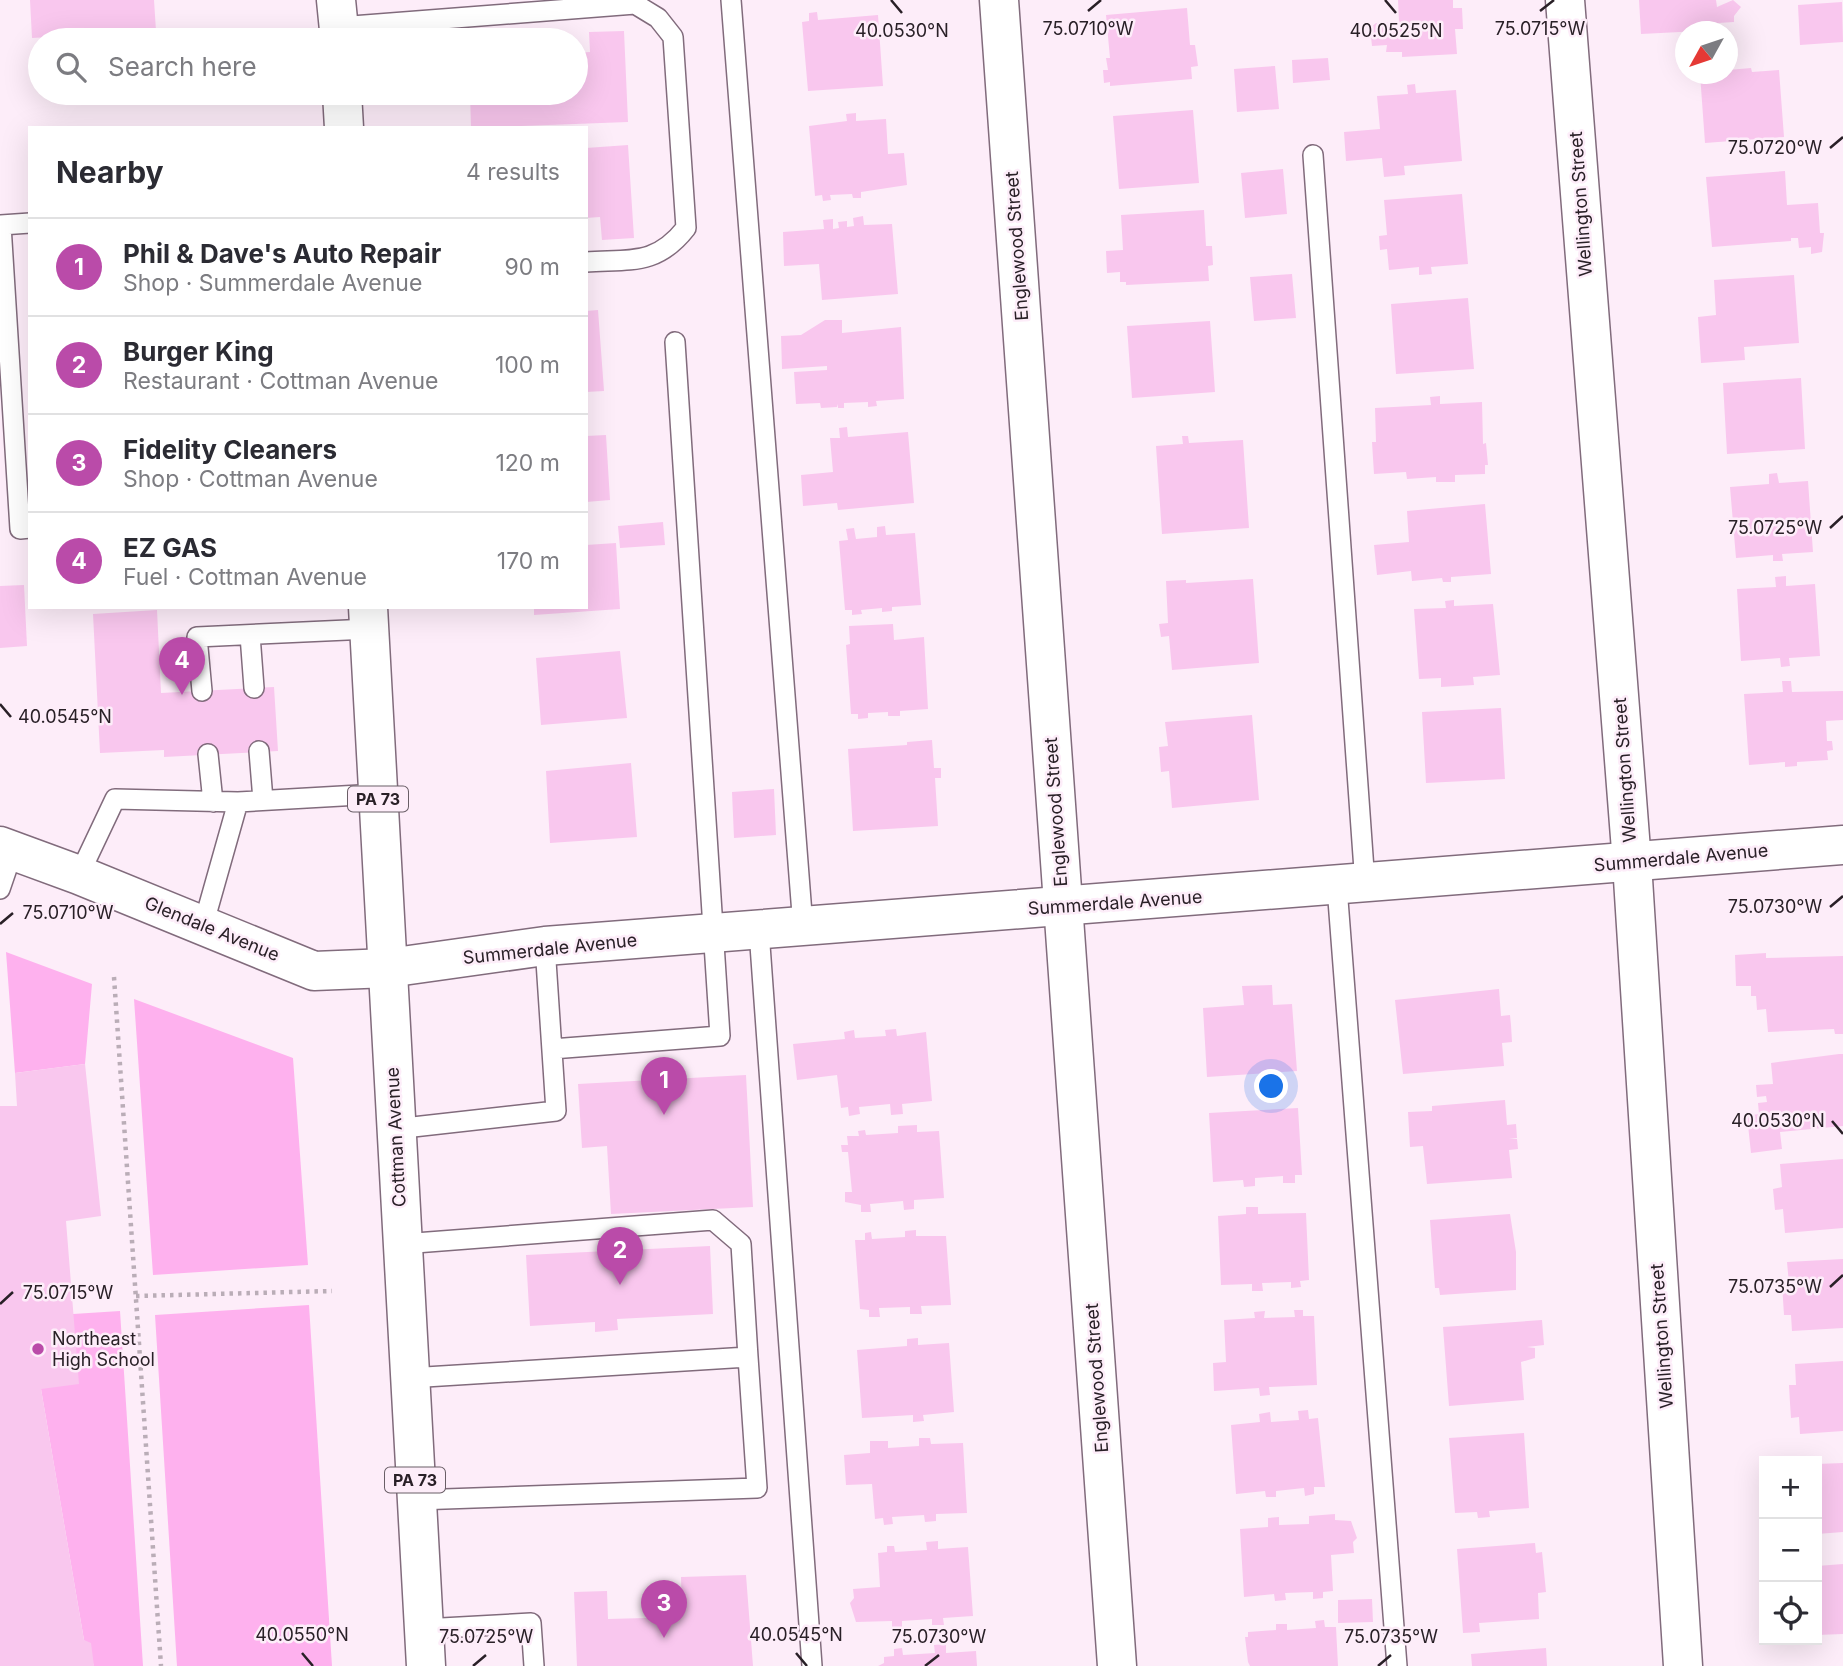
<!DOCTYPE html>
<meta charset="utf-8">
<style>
body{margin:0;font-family:Inter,sans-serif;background:#f7f7f7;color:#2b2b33}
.controls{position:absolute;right:21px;bottom:21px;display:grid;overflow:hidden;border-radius:0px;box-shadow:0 7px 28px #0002}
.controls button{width:63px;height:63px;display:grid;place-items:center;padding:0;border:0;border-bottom:2px solid #e1e1e2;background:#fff;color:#2b2b33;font:35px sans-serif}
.compass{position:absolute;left:1675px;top:21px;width:63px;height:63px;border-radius:50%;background:#fff;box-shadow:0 7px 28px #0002;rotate:230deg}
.you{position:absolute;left:1272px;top:1087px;width:24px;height:24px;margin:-18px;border:5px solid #fff;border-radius:50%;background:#1a73e8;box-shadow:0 0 0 10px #1a73e833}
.badge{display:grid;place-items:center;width:46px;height:46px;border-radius:50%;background:#ba4ba9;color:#fff;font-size:23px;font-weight:700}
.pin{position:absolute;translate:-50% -58px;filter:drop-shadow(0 2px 4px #0008)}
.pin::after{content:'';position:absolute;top:37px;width:24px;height:21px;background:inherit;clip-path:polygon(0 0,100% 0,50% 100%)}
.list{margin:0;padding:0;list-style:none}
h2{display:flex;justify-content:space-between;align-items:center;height:91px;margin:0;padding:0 28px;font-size:30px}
h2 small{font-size:23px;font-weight:400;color:#7c7c81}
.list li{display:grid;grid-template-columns:46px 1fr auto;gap:21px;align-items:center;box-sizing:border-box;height:98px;padding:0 28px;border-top:2px solid #e1e1e2}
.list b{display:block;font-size:26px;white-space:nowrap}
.list p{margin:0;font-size:23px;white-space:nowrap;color:#7c7c81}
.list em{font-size:23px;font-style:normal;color:#7c7c81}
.icon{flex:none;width:38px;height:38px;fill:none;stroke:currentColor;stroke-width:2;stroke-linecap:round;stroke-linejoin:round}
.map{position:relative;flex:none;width:1843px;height:1666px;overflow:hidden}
.search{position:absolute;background:#fff;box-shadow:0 7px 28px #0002;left:28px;top:28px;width:560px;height:77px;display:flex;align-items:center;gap:18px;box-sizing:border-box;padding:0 24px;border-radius:38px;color:#7c7c81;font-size:26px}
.panel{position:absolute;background:#fff;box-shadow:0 7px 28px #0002;left:28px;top:126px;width:560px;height:483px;border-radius:0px}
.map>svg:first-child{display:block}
.green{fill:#feb1ee}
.building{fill:#f9c7ee}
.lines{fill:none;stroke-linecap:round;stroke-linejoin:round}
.service-casing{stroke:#816b7c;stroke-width:22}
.minor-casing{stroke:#816b7c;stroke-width:41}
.tertiary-casing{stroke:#816b7c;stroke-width:41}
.primary-casing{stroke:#816b7c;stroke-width:41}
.path{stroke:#baadb7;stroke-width:4.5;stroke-dasharray:3.5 5;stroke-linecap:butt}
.service{stroke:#fff;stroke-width:19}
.minor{stroke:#fff;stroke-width:38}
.tertiary{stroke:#fff;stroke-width:38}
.primary{stroke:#fff;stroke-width:38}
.ticks{fill:none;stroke:#292027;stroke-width:2.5}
.poi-dot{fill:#ba4ba9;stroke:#fdedf9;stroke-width:2.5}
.labels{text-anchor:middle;stroke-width:5;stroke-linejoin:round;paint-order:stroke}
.shield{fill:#fdedf9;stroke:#695e66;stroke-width:2}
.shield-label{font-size:16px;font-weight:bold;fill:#292027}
.street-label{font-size:18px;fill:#292027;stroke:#fdedf9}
.poi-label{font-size:18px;fill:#292027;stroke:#fdedf9;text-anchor:start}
.ticks-label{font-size:18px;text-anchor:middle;fill:#292027;stroke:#fdedf9;stroke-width:5;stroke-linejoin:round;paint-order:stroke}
</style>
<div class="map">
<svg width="1843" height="1666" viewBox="0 0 1843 1666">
<rect width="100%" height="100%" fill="#fdedf9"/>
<path class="green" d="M6,952L92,984L85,1064L15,1073Z
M134,999L293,1058L308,1265L153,1275Z
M309,1305L332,1666H177L155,1315Z
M120,1311L143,1666H94L84,1640L41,1389L73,1314Z"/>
<path class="building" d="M30,0H154L156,31L32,38Z
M1398,0H1453V8H1462L1463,29H1455L1457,54L1402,57V52H1386L1387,45L1372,46L1370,28L1376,23L1399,22Z
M1639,0H1716L1717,7L1733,0L1741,7L1734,16V22L1718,23L1719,30L1641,34Z
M1842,2L1843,42L1800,45L1798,5Z
M1187,8L1190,45H1195L1198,66L1191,67L1192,79L1110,86V82L1104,83L1103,70H1108L1106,58H1110L1106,15Z
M817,12L818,20L878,15L883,86L808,91L802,22L809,21V13Z
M624,31L628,122L471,128L470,93H576V53L590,52L589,32Z
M1328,58L1330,80L1293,83L1292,60Z
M1275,66L1279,109L1237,112L1234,69Z
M1751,68L1752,72L1779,70L1784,137L1705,143L1700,74H1728V70Z
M1415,84L1416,93L1456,90L1462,161L1404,166L1405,175L1384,177L1382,158L1346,161L1344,132L1380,129L1377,96L1408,94L1407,85Z
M1193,110L1199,183L1119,189L1113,116Z
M856,113V121L886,119L888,154L904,153L907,185L861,192V198H853L852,194L830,195L831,200L823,201L822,195L815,196L809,126L847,121L846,114Z
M628,145L634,238L602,240L600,217L586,218V148Z
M1283,169L1287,214L1245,218L1241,173Z
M1785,171L1787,205L1818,203L1820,233H1824L1822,252L1811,254V247L1799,248L1798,238H1791V241L1712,247L1706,177Z
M1462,194L1468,264L1431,267L1432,274L1419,275V267L1389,270L1387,249L1380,250L1379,236L1387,235L1384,200Z
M1204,210L1206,246H1212L1213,265L1208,266L1209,281L1126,285V282H1120V272L1107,273L1106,251L1123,250L1121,215Z
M863,216L864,225L892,224L898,294L822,300L819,264L784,266L783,232L824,229L823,220L833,219V229L839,228L838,222L847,221V227L854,226L853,218Z
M1292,274L1296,318L1254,321L1250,277Z
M1794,275L1799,343L1744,347L1745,360L1701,363L1698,317L1716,315L1714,280Z
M1468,298L1474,369L1396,374L1391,304Z
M598,310L604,391L586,392V311Z
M825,320H842V333L901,327L904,399L876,401L877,406L868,407V402L844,403V408H838V404L837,407L821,408L820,403L796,404L794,372L827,370V366L782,369L781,336L801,335Z
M1210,321L1215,392L1132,398L1127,326Z
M1801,378L1805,449L1727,454L1723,383Z
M1440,396V404L1482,402L1483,444L1486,443L1488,465H1485V474L1455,475V482H1436V477L1407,479L1406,472L1374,474L1372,442H1376L1375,408L1431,405L1430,397Z
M847,427L848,437L908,432L914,503L838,510L837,503L803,506L801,475L833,472L830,438H840L839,428Z
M606,435L610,500L586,502V436Z
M1182,436H1188L1189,443L1243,440L1249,528L1162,534L1156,446L1183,444Z
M1777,473L1779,483L1808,481L1813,552L1782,554L1783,561H1773V555L1736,558L1730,487L1769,484V474Z
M1485,504L1491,574L1451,577V582H1443L1442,578L1412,581L1411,571L1377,575L1374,545L1409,542L1407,511Z
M663,522L665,545L620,548L618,526Z
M885,526L886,535L915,533L921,605L892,607V611L882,612V608L861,610L862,614L852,615V610H845L839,541L848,540L846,529L854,528L856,539L877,537V527Z
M616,543L620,609L534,615V607H586V545Z
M1786,576V586L1815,584L1820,656L1789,658L1790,666L1781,667L1780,658L1741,661L1737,589L1776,587L1775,577Z
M1253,579L1259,663L1172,670L1169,636L1161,637L1159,624L1168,623L1166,581L1186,580V583Z
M24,585L27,646L0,648V586Z
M1454,600V606L1493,604L1500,675L1473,677L1474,685L1441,687V678L1419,679L1414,609L1446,608L1445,601Z
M157,610L161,693L274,687L278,751L164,757V750L100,753L93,614Z
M893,624L894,640L924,637L928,709L900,711V716H888V712L868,713V718L858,719V714H851L846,645L850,644L849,626Z
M620,651L627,718L541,725L536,658Z
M1782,681H1791L1792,692L1843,691V720L1826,721L1827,741H1832L1833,750L1827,751L1828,760L1797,762V766L1785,767V762L1749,765L1744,694L1783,692Z
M1501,708L1505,779L1426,783L1422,712Z
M1252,715L1259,800L1172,808L1169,771L1161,772L1159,747L1168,746L1165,722Z
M932,740L934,768H941V778H935L938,826L853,831L848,749L907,745V742Z
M631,763L637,837L550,843L546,771Z
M774,789L776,835L734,838L732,792Z
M1766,953V958L1843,956V1034H1835L1834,1029L1768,1032L1766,1009L1757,1010L1756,996H1751V986H1736L1735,955Z
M1272,985L1273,1005L1292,1004L1297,1071L1207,1077L1203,1008L1244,1005L1242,986Z
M1499,989L1501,1016L1510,1015L1511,1025L1512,1042L1502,1043L1504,1066L1403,1074L1395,1000Z
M896,1029L897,1036L926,1032L932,1101L902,1104L903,1114L891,1115L890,1104L859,1107L860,1114L849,1116L848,1107L841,1108L837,1075L797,1080L793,1044L845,1039L844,1032L854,1030L855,1038L886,1036L885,1030Z
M1839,1054H1843V1126L1780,1132L1782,1149L1751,1153L1747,1116L1759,1114L1758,1103L1767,1102L1766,1096L1757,1097L1756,1085L1773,1084L1771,1063Z
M85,1064L101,1216L66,1221L79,1384L41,1389L84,1640L91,1643L94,1666H0V1106H17L15,1073Z
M746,1075L753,1207L611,1214L607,1146L582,1148L578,1084Z
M1505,1100L1507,1125L1516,1124L1517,1138L1509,1139H1517L1518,1149L1509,1150L1512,1178L1427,1184L1423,1146L1410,1147L1408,1112L1432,1111V1106Z
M1298,1108L1302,1175H1295V1183H1283V1176L1255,1178V1186L1244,1187L1243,1180L1213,1182L1209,1113Z
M917,1125V1132L939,1131L944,1198L914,1200V1209L904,1210L903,1201L870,1204L871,1212H861V1205L845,1202V1192H852L848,1152H842L841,1145H848L847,1136H859L858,1131L865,1130L866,1135L898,1133V1126Z
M1843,1159V1228L1785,1233L1783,1209L1775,1210L1773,1189L1782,1187L1780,1164Z
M1246,1207H1258V1214L1306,1213L1309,1280L1300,1281L1301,1287L1291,1288V1282L1262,1283L1263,1291H1252V1284L1221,1285L1218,1216L1246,1214Z
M1510,1214L1516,1252V1290L1440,1295L1439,1288H1435L1430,1220Z
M916,1230V1236H946L951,1305L921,1306L922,1314H910V1307L879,1308L880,1317H869V1310L860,1309L855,1240H865V1233L871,1232L872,1239L905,1237V1231Z
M710,1246L713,1314L617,1319L618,1330L595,1332V1322L530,1326L526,1255Z
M1843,1259V1328L1792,1331L1791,1315H1784L1782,1284H1789L1787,1262Z
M1294,1310H1303V1316H1314L1317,1385L1269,1387L1270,1395L1260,1396L1259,1388L1214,1391L1213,1363L1226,1362L1224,1320L1255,1318L1254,1312L1265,1311L1264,1318L1295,1317Z
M1542,1320L1544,1345L1527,1347L1535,1348V1358L1521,1362L1524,1400L1449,1406L1443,1327Z
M918,1338V1345L949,1343L954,1412L923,1415L924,1421L913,1422V1415L862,1418L857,1350L907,1346V1339Z
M1843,1361V1431L1800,1434L1799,1417L1791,1418L1790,1403L1789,1385H1796L1795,1364Z
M1308,1410L1309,1419L1318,1418L1325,1487H1314V1494L1305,1496L1304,1488L1276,1491V1497H1266L1265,1491L1236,1494L1231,1425L1260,1422L1259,1414L1270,1412L1271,1422L1299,1420L1298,1411Z
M1524,1433L1529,1508L1489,1511L1490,1517L1478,1518L1477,1512L1455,1513L1449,1438Z
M919,1438H930L931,1444L963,1443L967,1513L936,1514V1521L925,1522L924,1515L892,1517L893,1524L884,1525L883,1518L875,1519L872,1484L846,1485L844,1455L870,1453V1441H888V1448L919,1446Z
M1843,1463V1532L1817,1534V1464Z
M1335,1514V1520L1351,1521L1357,1538L1353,1542L1354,1553L1331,1555L1333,1591L1323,1592V1598L1313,1599V1592L1285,1593L1286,1600L1275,1601L1274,1594L1244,1597L1240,1529L1268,1527V1518L1279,1517V1525L1309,1524V1516Z
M938,1541V1549L968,1547L973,1616L943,1618L944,1625H932V1619L902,1621V1627L892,1628V1621L856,1622L850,1603L854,1598L853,1589L880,1587L878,1553L887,1552V1546H894L895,1552L927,1550L926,1542Z
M1535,1543L1536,1553L1542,1552L1546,1592L1538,1593L1539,1619L1479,1623L1480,1632L1463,1633L1457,1549Z
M1843,1564V1634L1817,1635V1566Z
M746,1575L753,1666H577L574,1592L607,1591L608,1619L682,1617L681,1577Z
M1372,1599L1373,1622L1338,1623V1600Z
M1324,1620L1325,1627H1336L1338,1666H1250L1248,1662L1245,1637H1248V1632L1276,1630V1624H1287V1630L1316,1628L1315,1621Z
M946,1644V1653L976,1651L977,1666H878L884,1663V1657L894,1656V1649L902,1648L903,1655L935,1653L934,1645Z
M1546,1648L1547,1666H1472L1471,1654Z"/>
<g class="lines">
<defs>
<path id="service" d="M731,0L803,927
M339,27L635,4L658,18L673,37L686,228C656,266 631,259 586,262
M1313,155L1365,884
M30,223L1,225L20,529L30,528
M250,635L254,688
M202,691L197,637L369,629
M259,751L263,800
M208,754L213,802
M79,875L115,799L238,802L377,794
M1337,887L1397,1666
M0,889L13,851
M203,926L238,802
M759,931L812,1666
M552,1049L720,1036L675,342
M395,1129L556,1111L545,946
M402,1244L713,1220L741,1244L748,1357
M409,1378L748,1357L757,1488L416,1500
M423,1629L531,1623L534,1666"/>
<path id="minor" d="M999,0L1117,1666
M1565,0L1632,863L1683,1666"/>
<path id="tertiary" d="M0,846L79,875L314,971L388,968L545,946L1843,845"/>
<path id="primary" d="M336,0L340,40
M342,93L344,128
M368,607L426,1666"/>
</defs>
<use href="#service" class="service-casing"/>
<use href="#minor" class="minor-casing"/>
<use href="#tertiary" class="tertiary-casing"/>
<use href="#primary" class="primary-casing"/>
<path class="path" d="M114,977L161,1666
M136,1296L332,1291"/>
<use href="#service" class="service"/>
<use href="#minor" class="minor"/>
<use href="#tertiary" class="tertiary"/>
<use href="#primary" class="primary"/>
</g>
<path class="ticks" d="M891,0L902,13M1385,0L1396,13M1088,11L1101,0M1540,11L1554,0M1830,148L1843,137M1830,528L1843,516M0,704L11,717M1830,907L1843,896M0,924L13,913M1832,1121L1843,1134M1830,1287L1843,1275M0,1304L13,1292M302,1653L313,1666M796,1653L807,1666M473,1666L486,1655M925,1666L939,1655M1378,1666L1391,1655"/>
<circle class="poi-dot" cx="38" cy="1349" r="7"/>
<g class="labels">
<g class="shield">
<rect x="348" y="786.5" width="60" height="25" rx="5"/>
<rect x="385" y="1467.5" width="60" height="25" rx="5"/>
</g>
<g class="shield-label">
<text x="378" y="805">PA 73</text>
<text x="415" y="1486">PA 73</text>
</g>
<g class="street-label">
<text transform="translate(1581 204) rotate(-94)" y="6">Wellington Street</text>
<text transform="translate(1017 246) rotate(-94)" y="6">Englewood Street</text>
<text transform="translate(1625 770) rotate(-94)" y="6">Wellington Street</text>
<text transform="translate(1056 812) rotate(-94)" y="6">Englewood Street</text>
<text transform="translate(1681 858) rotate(-5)" y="6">Summerdale Avenue</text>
<text transform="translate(1115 903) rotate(-4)" y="6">Summerdale Avenue</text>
<text transform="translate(212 929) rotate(22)" y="6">Glendale Avenue</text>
<text transform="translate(550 949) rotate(-6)" y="6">Summerdale Avenue</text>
<text transform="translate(396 1137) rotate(-93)" y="6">Cottman Avenue</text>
<text transform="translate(1662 1336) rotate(-94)" y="6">Wellington Street</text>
<text transform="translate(1097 1378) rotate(-94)" y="6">Englewood Street</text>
</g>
<g class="poi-label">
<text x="52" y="1345">Northeast<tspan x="52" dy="21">High School</tspan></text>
</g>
</g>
<g class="ticks-label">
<text x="1088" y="35">75.0710°W</text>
<text x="1540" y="35">75.0715°W</text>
<text x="902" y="37">40.0530°N</text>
<text x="1396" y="37">40.0525°N</text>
<text x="1775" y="154">75.0720°W</text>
<text x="1775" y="534">75.0725°W</text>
<text x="65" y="723">40.0545°N</text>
<text x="1775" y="913">75.0730°W</text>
<text x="68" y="919">75.0710°W</text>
<text x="1778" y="1127">40.0530°N</text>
<text x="1775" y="1293">75.0735°W</text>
<text x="68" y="1299">75.0715°W</text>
<text x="302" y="1641">40.0550°N</text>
<text x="796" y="1641">40.0545°N</text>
<text x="486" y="1643">75.0725°W</text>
<text x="939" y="1643">75.0730°W</text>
<text x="1391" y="1643">75.0735°W</text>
</g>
</svg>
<div class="controls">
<button>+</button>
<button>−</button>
<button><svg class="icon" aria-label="locate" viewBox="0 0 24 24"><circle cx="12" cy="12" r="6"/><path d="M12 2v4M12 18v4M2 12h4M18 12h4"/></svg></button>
</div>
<svg class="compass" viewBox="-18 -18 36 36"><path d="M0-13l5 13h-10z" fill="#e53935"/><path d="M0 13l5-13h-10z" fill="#7c7c81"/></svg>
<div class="you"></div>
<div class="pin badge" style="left:664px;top:1115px">1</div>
<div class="pin badge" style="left:620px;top:1285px">2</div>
<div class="pin badge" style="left:664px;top:1638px">3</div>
<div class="pin badge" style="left:182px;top:695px">4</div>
<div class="search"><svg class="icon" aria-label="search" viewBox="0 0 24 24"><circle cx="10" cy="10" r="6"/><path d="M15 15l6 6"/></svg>Search here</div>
<section class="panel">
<h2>Nearby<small>4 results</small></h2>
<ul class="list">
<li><span class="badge">1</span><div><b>Phil &amp; Dave's Auto Repair</b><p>Shop · Summerdale Avenue</p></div><em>90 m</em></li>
<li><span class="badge">2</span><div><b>Burger King</b><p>Restaurant · Cottman Avenue</p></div><em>100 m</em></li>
<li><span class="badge">3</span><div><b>Fidelity Cleaners</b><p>Shop · Cottman Avenue</p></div><em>120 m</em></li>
<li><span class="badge">4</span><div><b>EZ GAS</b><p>Fuel · Cottman Avenue</p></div><em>170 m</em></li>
</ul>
</section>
</div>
